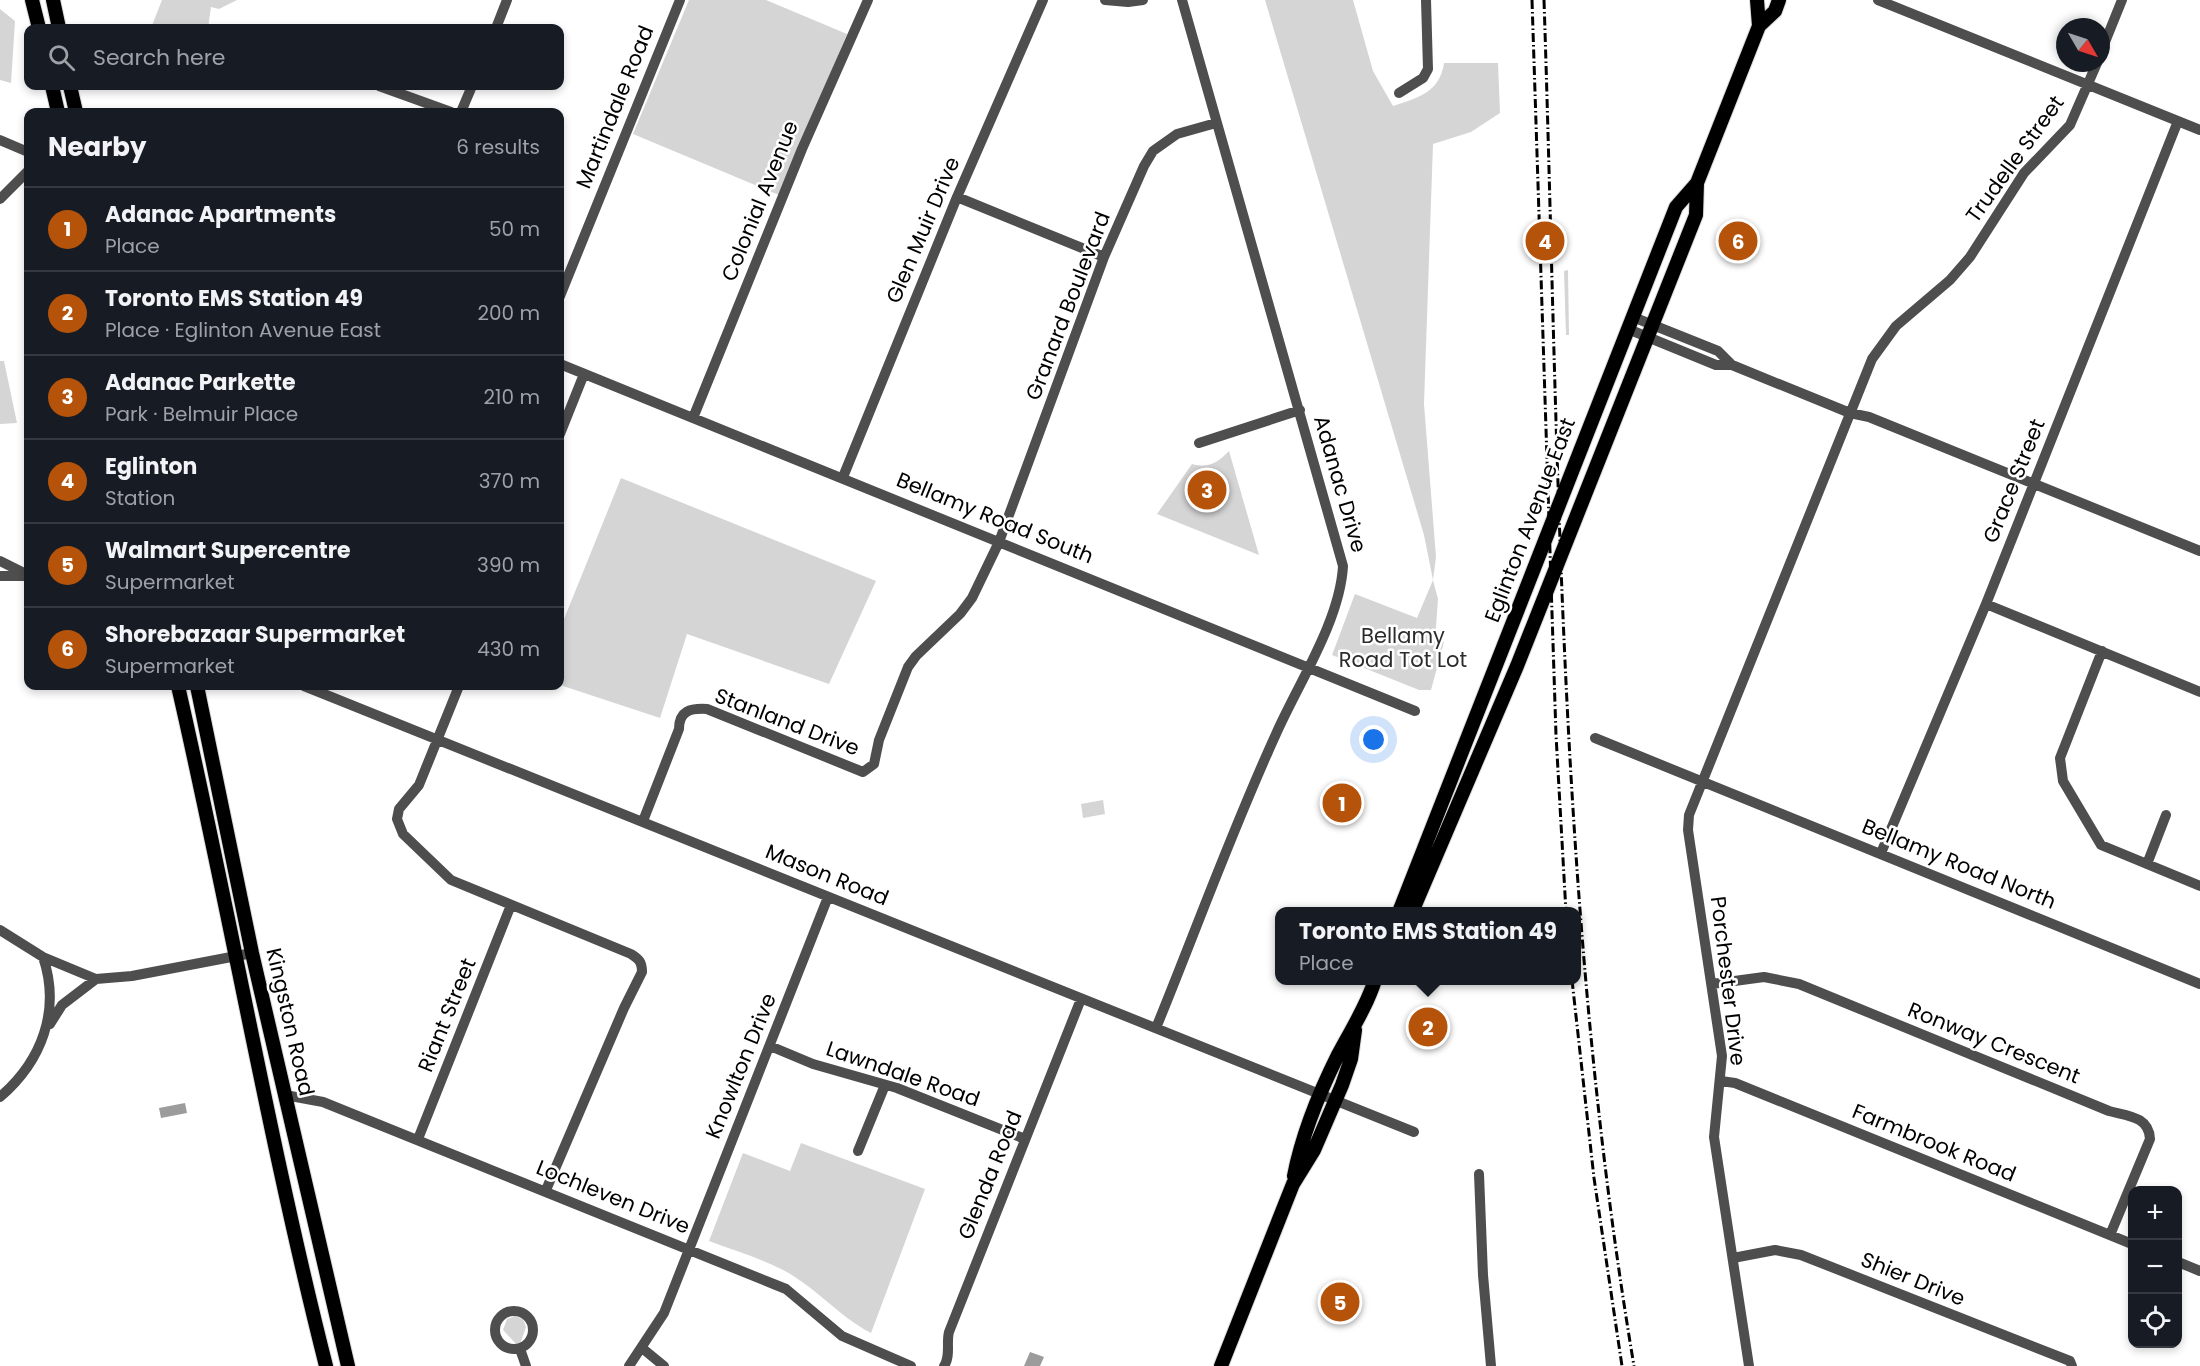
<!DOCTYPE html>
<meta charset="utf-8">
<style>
body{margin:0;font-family:Poppins,sans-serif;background:#20242c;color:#f1f3f6}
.controls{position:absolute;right:18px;bottom:18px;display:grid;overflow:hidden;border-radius:12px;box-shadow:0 3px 9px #0003}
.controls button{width:54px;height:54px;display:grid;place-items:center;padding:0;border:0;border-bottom:2px solid #363941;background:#171b24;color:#f1f3f6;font:30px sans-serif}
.compass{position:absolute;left:2056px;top:18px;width:54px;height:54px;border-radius:50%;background:#171b24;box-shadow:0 3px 9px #0003;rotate:129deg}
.you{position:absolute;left:1374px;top:740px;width:21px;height:21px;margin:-15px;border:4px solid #fff;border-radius:50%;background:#1a73e8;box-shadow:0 0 0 9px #1a73e833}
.badge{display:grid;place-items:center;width:39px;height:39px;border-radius:50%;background:#b45309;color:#fff;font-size:20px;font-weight:700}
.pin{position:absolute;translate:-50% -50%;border:3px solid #fff;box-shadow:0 2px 6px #0006}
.popup{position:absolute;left:1275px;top:907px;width:306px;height:78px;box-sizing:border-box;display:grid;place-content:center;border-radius:12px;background:#171b24;filter:drop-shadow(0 2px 4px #0005);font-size:20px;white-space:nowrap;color:#9ea1a6}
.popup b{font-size:22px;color:#f1f3f6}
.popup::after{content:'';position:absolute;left:50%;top:100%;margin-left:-12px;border:12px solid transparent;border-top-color:#171b24}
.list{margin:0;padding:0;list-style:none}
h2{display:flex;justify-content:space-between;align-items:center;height:78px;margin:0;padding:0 24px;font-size:26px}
h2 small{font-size:20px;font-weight:400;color:#9ea1a6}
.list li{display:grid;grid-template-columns:39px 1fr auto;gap:18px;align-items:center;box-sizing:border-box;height:84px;padding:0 24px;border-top:2px solid #363941}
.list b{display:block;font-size:22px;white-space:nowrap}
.list p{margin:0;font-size:20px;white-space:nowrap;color:#9ea1a6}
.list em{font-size:20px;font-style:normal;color:#9ea1a6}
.icon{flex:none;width:33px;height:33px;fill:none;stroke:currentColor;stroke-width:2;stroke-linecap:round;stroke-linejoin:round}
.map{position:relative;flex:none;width:2200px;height:1366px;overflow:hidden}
.search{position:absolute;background:#171b24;box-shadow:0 3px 9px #0003;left:24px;top:24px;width:540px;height:66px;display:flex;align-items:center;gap:15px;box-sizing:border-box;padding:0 21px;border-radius:12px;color:#9ea1a6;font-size:22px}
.panel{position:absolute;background:#171b24;box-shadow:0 3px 9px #0003;left:24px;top:108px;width:540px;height:582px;border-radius:12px}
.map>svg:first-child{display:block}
.green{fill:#d5d5d5}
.water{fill:#9c9c9c}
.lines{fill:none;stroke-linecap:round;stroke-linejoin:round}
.major-casing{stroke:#dbdbdb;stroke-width:16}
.minor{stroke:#4e4e4e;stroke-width:10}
.major{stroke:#000;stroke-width:14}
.rail{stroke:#000;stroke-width:3;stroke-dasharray:9 3 1.5 3;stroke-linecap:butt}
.labels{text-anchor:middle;stroke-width:5;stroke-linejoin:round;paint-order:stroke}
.street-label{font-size:21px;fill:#000;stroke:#fff}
.park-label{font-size:21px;fill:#2c2c2c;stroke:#fff}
</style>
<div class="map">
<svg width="2200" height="1366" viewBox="0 0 2200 1366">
<rect width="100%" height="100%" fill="#fff"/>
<path class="green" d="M162,0H237L219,9L211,7L208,28H151Z
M689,0H766L847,34L779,195L633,134Z
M1265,0H1353L1373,71L1393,106C1418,98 1440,92 1444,63H1498L1500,113L1471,132L1433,144L1424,404L1436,557L1433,580L1438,599L1435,641L1444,642L1431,690H1419L1332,655L1355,594L1417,618L1433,580L1424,535Z
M0,9L15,21L11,83L0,80Z
M1568,270L1569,335H1566L1564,271Z
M0,361H4L17,423L0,424Z
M1229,451L1259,555L1157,514L1192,464C1209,469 1218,462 1229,451Z
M621,478L876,581L829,684L687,634L660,718L560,685V629Z
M1103,800L1105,814L1083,818L1081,804Z
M801,1143L925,1189L871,1333C838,1316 816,1287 783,1270C760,1258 733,1250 709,1241L743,1153L790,1171Z
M515,1316L523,1319L526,1327L520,1344L517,1345L503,1330L507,1319Z"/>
<path class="water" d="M185,1103L187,1113L161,1118L159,1108Z
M1030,1352L1044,1357L1040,1366H1024Z"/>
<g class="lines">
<defs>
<path id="major" d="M32,0L39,28
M53,0L59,28
M1757,0L1759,26
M52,86L58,112
M70,86L76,112
M178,686C230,912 269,1141 326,1366
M197,686L252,953L348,1366
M1399,912L1676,207L1697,183L1759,26L1775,11L1779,0
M1412,912L1517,666L1696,215L1697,183
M1294,1176C1302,1135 1319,1093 1338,1055C1351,1030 1366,1008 1375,980
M1221,1366L1293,1184L1314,1150L1342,1085L1351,1059L1355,1030"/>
</defs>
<use href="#major" class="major-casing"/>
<path class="minor" d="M1105,0L1128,2L1143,0
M1878,0L2200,130
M496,28L507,0
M2101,52L2122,0
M379,86L451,112
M1399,93L1423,78L1428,69L1426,0
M461,112L472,86
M0,140L28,152
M957,197L1104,257
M0,199L28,171
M560,296L680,0
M1633,317L1718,351L1732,365
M1628,329L1716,365H1732L1850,413L1869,417L2200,551
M560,364L1415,711
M693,418L802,149L868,0
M560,434L584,374
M1199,443L1300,410
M843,477L957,197L1043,0
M0,561L28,575
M0,576H28
M1986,604L2200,692
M2102,651L2060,758L2063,781L2101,845L2200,886
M304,686L1414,1132
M459,686L419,785L399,809L397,819L403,834L451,880L631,954C639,959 642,962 642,972L624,1008L546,1190
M1595,738L2200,984
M643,821L679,729C679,711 690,708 707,709L863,772L874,764L879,740L908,667L916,656L960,614L972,598L999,542L1104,257L1144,166L1153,151L1177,134L1216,123
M1881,853L1986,604L2178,121
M2147,864L2166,815
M0,930L43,957L96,979L132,976L252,953
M1712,984L1764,977L1799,984L2109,1111C2127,1116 2149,1116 2150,1139L2110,1235
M50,1024L62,1005L96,979
M1156,1028C1196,930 1232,830 1276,734C1298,684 1340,621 1343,566L1182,0
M770,1046L813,1064L897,1088L1025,1139
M1721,1081L1735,1083L2132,1244
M285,1095L323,1102L776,1285L786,1289L842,1336L911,1366
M0,1097C42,1061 61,1010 43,957
M418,1139L511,905
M858,1151L885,1085
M1479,1174L1483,1275L1491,1366
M1733,1258L1775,1250L1801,1255L2070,1361L2072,1366
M2178,1262L2200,1271
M495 1330a19 19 0 1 1 38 0a19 19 0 1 1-38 0Z
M642,1348L664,1366
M520,1349L526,1366
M629,1366L664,1313L828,897
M944,1366C951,1356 946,1343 949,1332L1081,999
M1749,1366L1714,1137L1722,1056L1688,830L1689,815L1872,359L1896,326L1950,280L1970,257L2024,173L2070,125L2097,63"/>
<use href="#major" class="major"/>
<path class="rail" d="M1532,0L1556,735L1566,912
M1544,0C1559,456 1558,915 1634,1366
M1572,980L1594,1178L1622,1366"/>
</g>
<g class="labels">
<g class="street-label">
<text transform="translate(615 107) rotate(-68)" y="7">Martindale Road</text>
<text transform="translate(2015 159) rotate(-54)" y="7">Trudelle Street</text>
<text transform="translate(760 201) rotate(-68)" y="7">Colonial Avenue</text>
<text transform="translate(923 230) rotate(-67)" y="7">Glen Muir Drive</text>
<text transform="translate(1068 306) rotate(-69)" y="7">Granard Boulevard</text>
<text transform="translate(2014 481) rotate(-68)" y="7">Grace Street</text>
<text transform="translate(1340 484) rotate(74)" y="7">Adanac Drive</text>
<text transform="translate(995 518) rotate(22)" y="7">Bellamy Road South</text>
<text transform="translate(1530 520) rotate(-69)" y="7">Eglinton Avenue East</text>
<text transform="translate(787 722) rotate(21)" y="7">Stanland Drive</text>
<text transform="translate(1959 864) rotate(22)" y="7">Bellamy Road North</text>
<text transform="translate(827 875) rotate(22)" y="7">Mason Road</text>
<text transform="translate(1728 981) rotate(83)" y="7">Porchester Drive</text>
<text transform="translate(447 1015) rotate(-68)" y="7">Riant Street</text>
<text transform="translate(290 1022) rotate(77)" y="7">Kingston Road</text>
<text transform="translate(1994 1043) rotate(22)" y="7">Ronway Crescent</text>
<text transform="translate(741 1066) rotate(-68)" y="7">Knowlton Drive</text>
<text transform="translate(903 1074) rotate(19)" y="7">Lawndale Road</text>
<text transform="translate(1934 1143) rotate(22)" y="7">Farmbrook Road</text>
<text transform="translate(990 1175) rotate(-68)" y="7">Glenda Road</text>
<text transform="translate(613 1197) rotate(22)" y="7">Lochleven Drive</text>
<text transform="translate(1913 1279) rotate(22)" y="7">Shier Drive</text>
</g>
<g class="park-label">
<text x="1403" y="643">Bellamy<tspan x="1403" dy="24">Road Tot Lot</tspan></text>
</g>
</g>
</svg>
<div class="controls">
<button>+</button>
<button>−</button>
<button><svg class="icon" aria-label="locate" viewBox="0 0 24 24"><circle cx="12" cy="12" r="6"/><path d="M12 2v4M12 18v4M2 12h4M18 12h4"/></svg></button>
</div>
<svg class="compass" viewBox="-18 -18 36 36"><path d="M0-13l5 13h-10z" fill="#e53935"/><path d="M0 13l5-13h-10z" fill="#9ea1a6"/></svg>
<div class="you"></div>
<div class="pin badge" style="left:1342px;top:803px">1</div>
<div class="pin badge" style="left:1428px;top:1027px">2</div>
<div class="popup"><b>Toronto EMS Station 49</b>Place</div>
<div class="pin badge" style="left:1207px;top:490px">3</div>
<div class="pin badge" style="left:1545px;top:241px">4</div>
<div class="pin badge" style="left:1340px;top:1302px">5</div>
<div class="pin badge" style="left:1738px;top:241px">6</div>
<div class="search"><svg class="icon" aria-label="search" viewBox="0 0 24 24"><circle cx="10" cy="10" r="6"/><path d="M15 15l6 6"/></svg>Search here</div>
<section class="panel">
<h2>Nearby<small>6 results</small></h2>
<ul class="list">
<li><span class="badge">1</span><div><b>Adanac Apartments</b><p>Place</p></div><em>50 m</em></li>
<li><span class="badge">2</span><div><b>Toronto EMS Station 49</b><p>Place · Eglinton Avenue East</p></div><em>200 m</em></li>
<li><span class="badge">3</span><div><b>Adanac Parkette</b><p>Park · Belmuir Place</p></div><em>210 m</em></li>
<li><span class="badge">4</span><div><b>Eglinton</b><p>Station</p></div><em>370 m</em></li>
<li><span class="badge">5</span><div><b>Walmart Supercentre</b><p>Supermarket</p></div><em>390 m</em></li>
<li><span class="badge">6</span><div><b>Shorebazaar Supermarket</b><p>Supermarket</p></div><em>430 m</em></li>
</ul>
</section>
</div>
